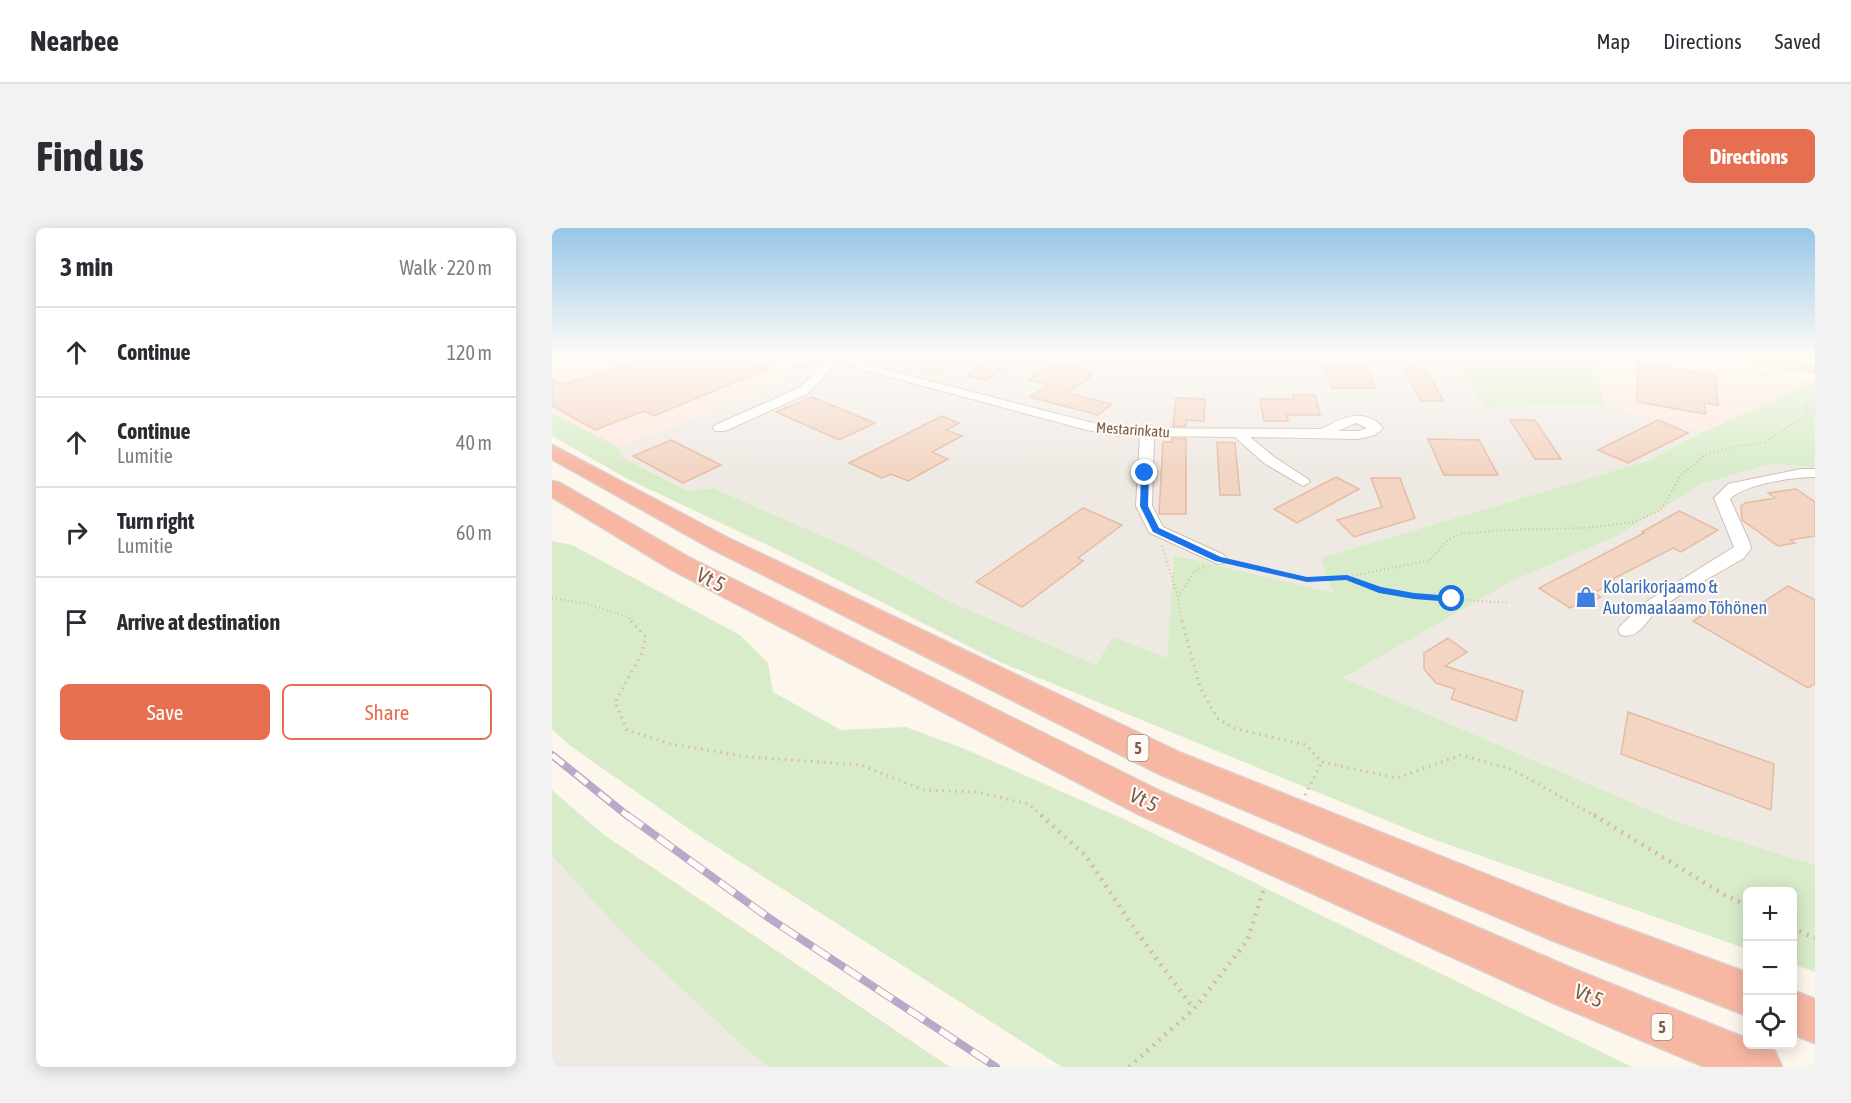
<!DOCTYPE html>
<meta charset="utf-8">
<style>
body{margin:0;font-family:"Asap Condensed",sans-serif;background:#f2f2f3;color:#2b2b33}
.controls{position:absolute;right:18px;bottom:18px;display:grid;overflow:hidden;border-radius:9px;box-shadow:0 3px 15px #0003}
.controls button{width:54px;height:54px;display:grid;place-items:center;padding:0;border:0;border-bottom:2px solid #e1e1e2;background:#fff;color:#2b2b33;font:30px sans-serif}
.stop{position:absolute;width:18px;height:18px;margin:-14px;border:4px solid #1a73e8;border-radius:50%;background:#fff}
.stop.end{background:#1a73e8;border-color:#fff;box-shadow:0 2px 6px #0008}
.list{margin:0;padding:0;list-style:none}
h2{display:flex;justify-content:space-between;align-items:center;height:78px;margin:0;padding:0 24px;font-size:26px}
h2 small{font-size:20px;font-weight:400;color:#7c7c81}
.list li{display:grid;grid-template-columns:39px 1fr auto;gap:18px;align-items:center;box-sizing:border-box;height:90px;padding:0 24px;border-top:2px solid #e1e1e2}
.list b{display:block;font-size:22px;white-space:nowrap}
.list p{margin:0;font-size:20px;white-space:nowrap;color:#7c7c81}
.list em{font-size:20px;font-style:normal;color:#7c7c81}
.actions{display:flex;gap:12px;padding:18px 24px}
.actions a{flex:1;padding:14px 0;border:2px solid #e76f51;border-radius:9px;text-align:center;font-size:21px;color:#e76f51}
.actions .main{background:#e76f51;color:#fff}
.icon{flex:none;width:33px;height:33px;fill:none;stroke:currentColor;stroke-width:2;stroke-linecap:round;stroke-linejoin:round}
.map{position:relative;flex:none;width:1263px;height:839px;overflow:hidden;border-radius:9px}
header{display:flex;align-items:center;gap:36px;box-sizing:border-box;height:84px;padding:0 30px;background:#fff;border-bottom:2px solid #e1e1e2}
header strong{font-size:28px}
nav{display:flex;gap:33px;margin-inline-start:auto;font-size:21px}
.intro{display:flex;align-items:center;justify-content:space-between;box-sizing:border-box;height:144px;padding:0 36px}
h1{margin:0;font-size:42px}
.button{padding:15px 27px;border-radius:9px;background:#e76f51;color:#fff;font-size:21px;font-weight:700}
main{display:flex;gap:36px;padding:0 36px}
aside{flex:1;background:#fff;border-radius:9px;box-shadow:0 3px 15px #0003}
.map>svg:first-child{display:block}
.commercial{fill:#fde8e0}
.industrial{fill:#efe9e4}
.green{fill:#d8ecc9}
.building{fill:#f3d5c3;stroke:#e6bba3;stroke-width:1.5}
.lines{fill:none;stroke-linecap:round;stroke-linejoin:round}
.minor-casing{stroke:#d1beb0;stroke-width:2}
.major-casing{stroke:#dad1cd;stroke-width:2}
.highway-casing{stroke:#dad1cd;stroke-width:3}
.path-far2{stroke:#d9b8a5;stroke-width:2;stroke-dasharray:1 3;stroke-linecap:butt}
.path-far1{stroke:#d9b8a5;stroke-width:3;stroke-dasharray:1.5 5;stroke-linecap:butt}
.path{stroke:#d9b8a5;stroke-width:4.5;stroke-dasharray:2 6;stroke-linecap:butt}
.minor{fill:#fff;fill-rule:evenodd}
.major{fill:#fbd9a5;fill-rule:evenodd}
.highway{fill:#f7b7a3;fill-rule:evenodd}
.rail-far1-casing{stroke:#b9a8c9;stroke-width:8}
.rail-casing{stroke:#b9a8c9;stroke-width:8}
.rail-far1{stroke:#fffaf3;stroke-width:5;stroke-dasharray:15;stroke-linecap:butt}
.rail{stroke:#fffaf3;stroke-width:6;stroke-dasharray:19;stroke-linecap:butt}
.route{fill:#1a73e8}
.labels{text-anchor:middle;stroke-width:4.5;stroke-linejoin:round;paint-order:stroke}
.far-street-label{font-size:15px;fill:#7a5c4d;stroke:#fffaf3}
.shield{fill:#fffaf3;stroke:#a28b7f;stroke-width:1.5}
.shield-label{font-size:16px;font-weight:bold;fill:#7a5c4d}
.shop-label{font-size:18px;fill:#366cbe;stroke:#fffaf3;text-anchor:start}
.near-street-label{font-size:21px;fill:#7a5c4d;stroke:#fffaf3}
</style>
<header>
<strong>Nearbee</strong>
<nav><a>Map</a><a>Directions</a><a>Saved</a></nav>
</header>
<div class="intro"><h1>Find us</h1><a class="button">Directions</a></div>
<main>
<aside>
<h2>3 min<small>Walk · 220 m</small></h2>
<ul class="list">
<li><svg class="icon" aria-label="ahead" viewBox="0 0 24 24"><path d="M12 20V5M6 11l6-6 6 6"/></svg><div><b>Continue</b></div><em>120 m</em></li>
<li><svg class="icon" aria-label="ahead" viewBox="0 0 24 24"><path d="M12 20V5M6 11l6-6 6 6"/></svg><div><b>Continue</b><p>Lumitie</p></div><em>40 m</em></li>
<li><svg class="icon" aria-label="right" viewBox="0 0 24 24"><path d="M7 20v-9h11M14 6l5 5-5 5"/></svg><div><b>Turn right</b><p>Lumitie</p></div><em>60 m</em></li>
<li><svg class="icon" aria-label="arrive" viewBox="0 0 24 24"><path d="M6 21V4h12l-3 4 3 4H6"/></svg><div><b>Arrive at destination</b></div></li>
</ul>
<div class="actions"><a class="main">Save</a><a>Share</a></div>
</aside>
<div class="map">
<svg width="1263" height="839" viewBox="0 0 1263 839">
<rect width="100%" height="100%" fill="#fdf6ec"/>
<path class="commercial" d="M0,127H250L224,159L67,219L0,185Z
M1040,127H1103L1263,152V154L1153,203L1053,177Z"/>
<path class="industrial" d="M250,127H307L383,149L425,128L758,127L760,133L902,132L932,179L1053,177L1153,203L1095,233L769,330L781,366L623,327L615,430L544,437L399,374L303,322L161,260L135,263L71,230L67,219L224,159Z
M1217,236L1263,239V637L1128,595L791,450L962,352L1065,308L1150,256Z
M0,628L73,708L198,825L217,839H0Z"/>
<path class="green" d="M307,127H566V129L425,128L384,149L306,128Z
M758,127H1040L1053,177L932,179L902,132L760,133Z
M1263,154V239L1217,236L1150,256L1065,308L962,352L791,450L1128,595L1263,637V744L1241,736L1240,664H1196L1195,721L875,609L448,434L234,326L76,251L0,208V185L67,219L71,230L135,263L161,260L303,322L399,374L544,437L561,409L615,430L622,327L781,365L769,330L1095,233L1153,203Z
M0,313L20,317L188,407L216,435L221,464L289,502L354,499L413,521L574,592L1080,839H510L143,605L17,517L0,501Z
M0,562L52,607L398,839H217L198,825L73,708L0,628Z"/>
<path class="building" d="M102,127H180L215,141L102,188L92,183L43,202L0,178V151L11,157Z
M444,131L461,135L433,152L415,147Z
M504,135L541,144L536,147L540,148L515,165L560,176L546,187L478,169L497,157L477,152Z
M1086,135L1163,147L1166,177L1152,175L1154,186L1085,174Z
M772,137H813L823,160H780Z
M851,140H863L875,145L892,173H869Z
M741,167H763L768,187H735L736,193H712L708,171H742Z
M260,169L323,195L287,212L224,184Z
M624,170L653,171L652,193L634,192V198H621Z
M390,188L407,195L394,202L410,208L380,224L396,231L356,253L339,246L330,250L297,235Z
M958,192H983L1009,231H983Z
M1106,192L1136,205L1076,235L1046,222Z
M620,210L634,211V286H607L611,214H620Z
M876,211L927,212L946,247H892Z
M119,212L169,237L131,255L81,228Z
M665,214L683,215L688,267H668Z
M784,249L807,261L745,295L722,281Z
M819,250H848L863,290L802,309L785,292L830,279Z
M1244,261L1263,274V308L1238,312L1243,315L1226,318L1190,292L1189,278L1193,275L1223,270L1216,265Z
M531,280L570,297L526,330L531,333L470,379L424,354Z
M1127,283L1166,302L1129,324L1121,320L1061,351L1063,353L1042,365L1049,369L1030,379L1025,376L1018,380L987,360L1092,305L1090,304Z
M1236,358L1263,372V456L1256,460L1141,393L1171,374L1193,386Z
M896,410L915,424L893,438L971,463L964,493L899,471L903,461L884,455L872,441V425Z
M1076,484L1222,536L1219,582L1069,526Z"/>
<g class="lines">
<defs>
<path id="minor" d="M210,127H225L238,130L263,127H300L305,133L331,141L541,195L568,200L770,201C790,189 813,179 831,200L823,207L806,211L698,209L722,229L756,251L758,254L751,258L712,235L683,209L602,208L600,278L611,299L672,327L675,331L672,335L666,336L598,305L596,302L584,278L588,208H568L535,202L323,145L297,137L290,129L255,166L173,203H163L161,200L163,197L247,160L277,130C256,136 228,143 210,127ZM804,195L815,200L806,203H786Z
M1249,241H1263V249C1241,249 1193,256 1178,271L1197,313L1199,320L1192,330C1165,346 1131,363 1106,382C1094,392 1087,412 1069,407L1066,402L1069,397L1094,374L1182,319L1162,270L1176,256Z"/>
<path id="major" d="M1170,127H1201L1263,137V145L1177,131Z"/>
<path id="highway" d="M0,217L178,311L629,525L1016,679L1196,745V788L1002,713L605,545L160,321L0,231Z
M0,253L8,255L138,330L610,564L1024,742L1196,811V816H1208L1223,823L1230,839H1153L999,774L586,586L120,342L0,269Z
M1240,762L1263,771V815L1240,806Z"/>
</defs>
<use href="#minor" class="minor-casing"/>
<use href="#major" class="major-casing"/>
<use href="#highway" class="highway-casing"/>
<path class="path-far2" d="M1104,132L1105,127H1141
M610,318L626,369L630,394
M679,334L755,352L795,349L878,332L897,311L909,306L952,302L1032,300L1082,294L1109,282L1129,247L1153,227L1180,219L1213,214L1253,188L1255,175L1263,164
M797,350L827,362L862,368L958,375
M626,369L642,344L654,337
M0,370L35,376L76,389L81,394"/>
<path class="path-far1" d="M79,393L94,409L89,427L63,474L75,502L119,516L196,529L309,537L372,562L424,564L477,576L491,589
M630,393L648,459L665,490L681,500L754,517L770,534L845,550L909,527L959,541L1045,589
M753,567L770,534"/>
<path class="path" d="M489,587L534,628L584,703L642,781
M1042,587L1171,666L1196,678
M1240,700L1263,710
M577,839L642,781L695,713L712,660"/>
<use href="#minor" class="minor"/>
<use href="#major" class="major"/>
<use href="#highway" class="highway"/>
<defs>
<path id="rail-far1" d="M0,527L77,589"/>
<path id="rail" d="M75,587L217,690L444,839"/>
</defs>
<use href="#rail-far1" class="rail-far1-casing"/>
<use href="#rail" class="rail-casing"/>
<use href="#rail-far1" class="rail-far1"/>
<use href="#rail" class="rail"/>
</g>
<linearGradient id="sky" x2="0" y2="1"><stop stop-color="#97c7e8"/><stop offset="0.52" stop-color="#fefbf6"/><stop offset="1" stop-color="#fefbf6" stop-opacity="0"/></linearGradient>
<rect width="1263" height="244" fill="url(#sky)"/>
<path class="route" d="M593,243L597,245L596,278L607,300L669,329L755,349L795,347L829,359L862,365L900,368L904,371L900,374L862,371L827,365L794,352L755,354L663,333L601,304L588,278L589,245Z"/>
<defs>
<symbol id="shop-bare" viewBox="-9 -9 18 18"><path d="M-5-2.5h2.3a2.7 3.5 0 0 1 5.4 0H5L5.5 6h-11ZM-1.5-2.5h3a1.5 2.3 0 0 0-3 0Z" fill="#3f7fe0" stroke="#fffaf3" stroke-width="2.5" paint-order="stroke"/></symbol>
</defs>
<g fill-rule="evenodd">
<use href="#shop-bare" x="1019" y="354" width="30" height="30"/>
</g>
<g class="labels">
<g class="far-street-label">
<text transform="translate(581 202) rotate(4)" y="5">Mestarinkatu</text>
</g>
<g class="shield">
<rect x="575.5" y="507" width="21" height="26" rx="4.5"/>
<rect x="1099.5" y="786" width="21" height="26" rx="4.5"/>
</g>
<g class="shield-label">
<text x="586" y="526">5</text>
<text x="1110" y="805">5</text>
</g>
<g class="shop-label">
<text x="1051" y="365">Kolarikorjaamo &amp;<tspan x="1051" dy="21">Automaalaamo Töhönen</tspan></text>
</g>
<g class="near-street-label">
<text transform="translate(159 352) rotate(27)" y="7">Vt 5</text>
<text transform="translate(592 572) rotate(26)" y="7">Vt 5</text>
<text transform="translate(1037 768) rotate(23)" y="7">Vt 5</text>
</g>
</g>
</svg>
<div class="controls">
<button>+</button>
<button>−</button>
<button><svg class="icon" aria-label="locate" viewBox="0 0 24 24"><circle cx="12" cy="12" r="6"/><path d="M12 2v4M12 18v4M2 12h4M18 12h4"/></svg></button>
</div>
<div class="stop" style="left:900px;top:371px"></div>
<div class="stop end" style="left:593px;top:245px"></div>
</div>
</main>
